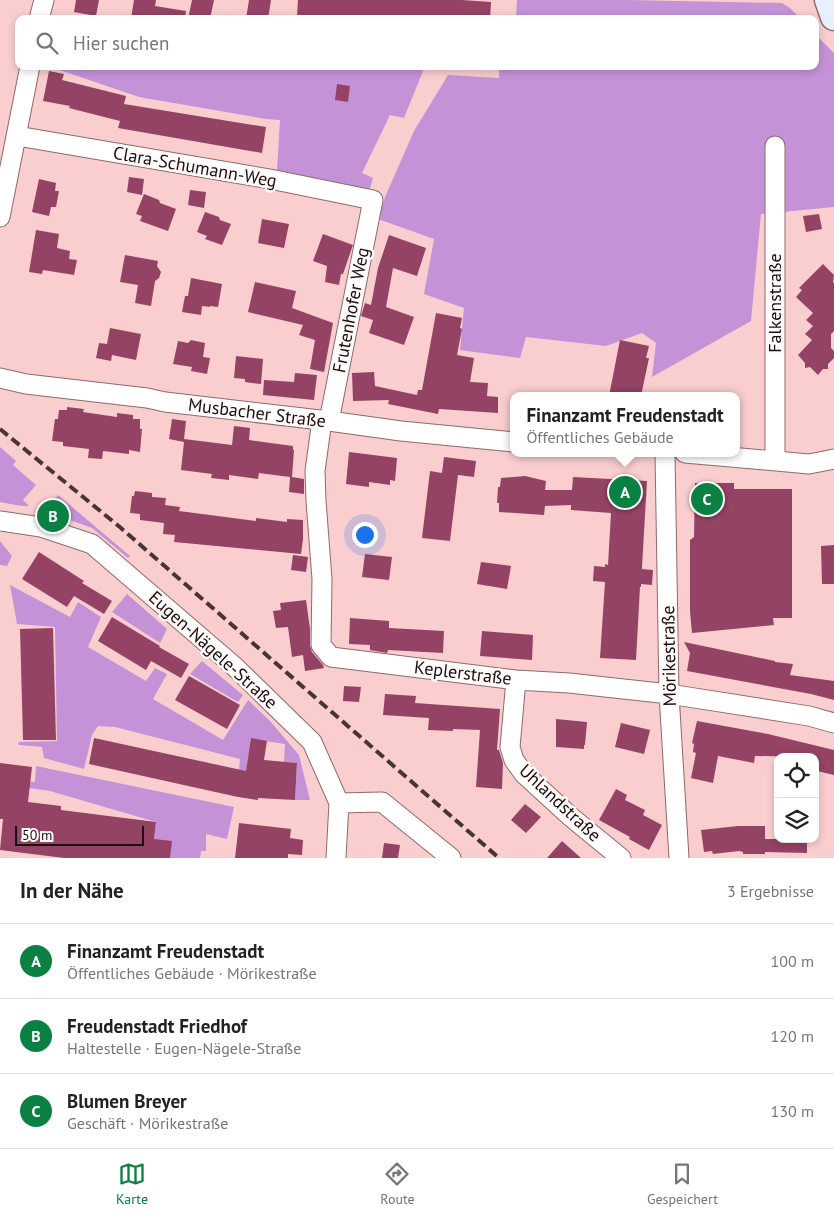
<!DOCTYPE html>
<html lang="de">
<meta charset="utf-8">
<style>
body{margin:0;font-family:"PT Sans",sans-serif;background:#f2f2f2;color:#222}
.controls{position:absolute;right:15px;bottom:15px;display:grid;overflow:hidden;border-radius:10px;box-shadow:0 2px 8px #0003}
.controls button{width:45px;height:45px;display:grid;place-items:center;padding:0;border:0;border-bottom:1px solid #e0e0e0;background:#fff;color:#222;font:25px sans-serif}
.scale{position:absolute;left:15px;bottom:12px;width:129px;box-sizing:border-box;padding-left:5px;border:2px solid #1b0d0d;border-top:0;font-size:14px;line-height:18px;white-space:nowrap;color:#1b0d0d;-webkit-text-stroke:4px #fffafa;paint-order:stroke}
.you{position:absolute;left:364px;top:534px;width:18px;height:18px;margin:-12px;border:4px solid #fff;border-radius:50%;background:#1a73e8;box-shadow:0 0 0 8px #1a73e833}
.badge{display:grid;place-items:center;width:32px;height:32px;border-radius:50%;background:#0b8043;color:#fff;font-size:16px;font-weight:700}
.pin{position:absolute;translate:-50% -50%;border:2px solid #fff;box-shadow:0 1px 5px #0006}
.popup{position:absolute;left:510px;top:392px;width:230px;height:65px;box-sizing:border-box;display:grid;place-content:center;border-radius:10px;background:#fff;filter:drop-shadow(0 1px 4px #0005);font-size:16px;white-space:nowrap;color:#767676}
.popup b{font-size:19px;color:#222}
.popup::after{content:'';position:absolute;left:50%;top:100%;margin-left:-10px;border:10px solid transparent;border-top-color:#fff}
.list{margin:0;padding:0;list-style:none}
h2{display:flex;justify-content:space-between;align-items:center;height:65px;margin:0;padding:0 20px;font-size:21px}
h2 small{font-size:16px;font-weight:400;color:#767676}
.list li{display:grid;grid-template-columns:32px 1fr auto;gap:15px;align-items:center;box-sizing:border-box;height:75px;padding:0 20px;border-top:1px solid #e0e0e0}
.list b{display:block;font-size:19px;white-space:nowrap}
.list p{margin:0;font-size:16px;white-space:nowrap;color:#767676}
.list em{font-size:16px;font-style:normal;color:#767676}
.icon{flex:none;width:28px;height:28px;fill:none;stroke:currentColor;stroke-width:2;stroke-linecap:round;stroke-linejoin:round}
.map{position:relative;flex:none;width:834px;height:858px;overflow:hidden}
.search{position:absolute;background:#fff;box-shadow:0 2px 8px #0003;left:15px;right:15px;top:15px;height:55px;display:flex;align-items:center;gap:12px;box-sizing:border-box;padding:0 18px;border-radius:10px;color:#767676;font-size:19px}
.sheet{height:290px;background:#fff}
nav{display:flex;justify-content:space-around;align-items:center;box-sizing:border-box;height:70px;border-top:1px solid #e0e0e0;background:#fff;font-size:14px;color:#767676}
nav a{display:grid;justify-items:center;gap:2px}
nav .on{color:#0b8043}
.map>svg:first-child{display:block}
.green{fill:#c592d8}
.building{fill:#944364}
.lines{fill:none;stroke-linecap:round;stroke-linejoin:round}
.street-casing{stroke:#90696a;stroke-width:21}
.secondary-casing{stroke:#90696a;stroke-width:29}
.street{stroke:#fff;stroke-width:19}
.secondary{stroke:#e7f1fd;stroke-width:26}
.rail{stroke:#483434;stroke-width:4;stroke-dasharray:10 5;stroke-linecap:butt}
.labels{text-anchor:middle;stroke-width:5;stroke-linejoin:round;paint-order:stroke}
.street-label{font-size:18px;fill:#1b0d0d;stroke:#fffafa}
</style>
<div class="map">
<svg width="834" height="858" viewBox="0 0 834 858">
<rect width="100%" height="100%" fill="#facecf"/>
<path class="green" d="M517,0H628L782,3L790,8L801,19H516Z
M815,34L834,53V207L761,214L751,321L652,377L656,343L642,333L606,346L526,337L520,358L460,350L464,308L424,294L434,239L378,219L385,197L414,131L448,75L499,78V66H815Z
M51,66H275L288,68L289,66H425L404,118L390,115L362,173L373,178L369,191L277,170L280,120L266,119L139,97L51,67Z
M0,447L16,461L13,465L36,485L23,500L29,506H21L0,502Z
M58,495L130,556L128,558L92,528L48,512C45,506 54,500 58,495Z
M0,541L12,556L7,566L0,565Z
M10,585L70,617L78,602L101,617L88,647L146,681L155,668L167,674L153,699L223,740L248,700L270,721L299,755L310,800H295L297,763L284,762L285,744L251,739L242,797L239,770L240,759L115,727L98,726L92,735L84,769L44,758L42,747L19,745L18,742L57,741L55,627L17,624Z
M127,594L167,629L160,643L112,612Z
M202,661L243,695L238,702L190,674Z
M36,766L234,807L227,839L206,834V851H201L200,858H170L154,839L156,822L50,791L0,784V778L35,782Z"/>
<path class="building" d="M76,0H99L96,16L74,12Z
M134,0H156L155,6L186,11L185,19H131Z
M192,0H214L210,19H188Z
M249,0H271L268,19H246Z
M298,0H462L491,2L490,19H317L297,16Z
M49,71L64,74L62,80L126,96L124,104L266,127L262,153L118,128L120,121L69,108L70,106L43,101Z
M337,84L350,86L348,102L335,100Z
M129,177L144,179L142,195L127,192Z
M39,179L56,183L55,191H59L56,207H51L49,216L32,212Z
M190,190L206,192L204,208L188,205Z
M144,194L159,200L160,203L176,209L168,231L140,221L142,216L136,214Z
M205,212L219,217L220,220L231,224L222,245L205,239L207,236L197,232Z
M819,214L822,229L806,232L803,216Z
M262,219L289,224L284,248L258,243Z
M36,230L59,234L57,248L70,251L69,259L77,260L74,275L43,270L42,274L29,272Z
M323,234L353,245L343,274H341L339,285L325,282L327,266L313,261Z
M389,235L426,248L417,276L393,268L386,307L414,317L404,345L369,333L373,320L361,316L365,303L371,305L378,268Z
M125,255L158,261L157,266L161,272L159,278L155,281L151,306L135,303L138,285L120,282Z
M823,264L834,275L833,282L834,283V331L831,334V348L834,351V358L828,364V369H823L818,375L810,367L805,368V363L798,355L812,340L805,334L813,326L806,320L813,313L796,297L802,290L799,288Z
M191,278L222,284L218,307L210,306V307L202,306L201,315L182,312L185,296H188Z
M255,282L296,291L292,308L333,323L324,372L310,369L315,340L299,335L303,325L248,312Z
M436,313L462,318L460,328L462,329L457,355L474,358L470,382L488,383L487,396L498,397V413L439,409L438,414L388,404L389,400L353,401L352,373L374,372L375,386L417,395L418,390H422Z
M110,328L141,334L136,360L112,355L111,361L96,358L99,343L107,344Z
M191,340L205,343L203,357L210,358L207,374L191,371L192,367L173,364L178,341L188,343Z
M620,340L649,346L646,358H649L641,396H609Z
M236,356L263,359L261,384L245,382V379L234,378Z
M295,373L317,375L314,400L263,395L264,380L294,382Z
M67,407L84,409L83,412L117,417V413L133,415V419H140V429H142L140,452L129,450V454L103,451L102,459L88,458L89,449L63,446V442L52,441L55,419H58L59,410H67Z
M172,419L186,421L184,439L232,445L234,426L250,428L249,440L293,446V450H294L292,477L304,479V494L289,492L290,477L259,473L258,479L229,475V480L211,478L212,474L181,470L184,442L169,439Z
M349,452L397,458L395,481L390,480V485L369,482V487L346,484Z
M444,457L476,461L474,477L458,475L450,541L422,538L430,471L442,473Z
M525,476L546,481L545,490H572L573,477L647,481L642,567V569L653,570L652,585L641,584V587H640L636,660L600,658L605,582L593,581L594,566L605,567V564L608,565L611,513L571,510V505L545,506L544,515L499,512V503H497L498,487H500L501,478Z
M695,483H734V489H792V618H773L774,625L692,633L690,611V540L694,537Z
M135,491L152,493V497L166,498L165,505L180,507L179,511L256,521V518L287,522V519L303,520V539L301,554L174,542L175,535L163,534L164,523L140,520V514L130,513L132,496H134Z
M834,545V584H822L821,546Z
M39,552L84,581L82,583L112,601L104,614L74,596L67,607L22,579Z
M365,554L392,557L389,580L362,577Z
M293,555L308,557L306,572L291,570Z
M481,562L511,566L507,589L477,584Z
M306,600L310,629V645L312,652L323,665L324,668L305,671L303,655L292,657L288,627L276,628L273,611L281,610L280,603Z
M112,617L160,646L159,647L189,664L181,678L151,661L146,670L98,641Z
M350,618L389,621V628L444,631L443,653L388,650L387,653L370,650V645L349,644Z
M53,628L56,740H23L20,629Z
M482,631L533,635L532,660L480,656Z
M684,642L775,661V662L793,664L790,675L834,681V700L811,694L687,671L690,653Z
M189,676L240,705L227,729L175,700Z
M344,686L361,687L359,702L343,701Z
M385,694L416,696L415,703L500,709L497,750H499L503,763L502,789L476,787L480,730L453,729V731L428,730L429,718L383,715Z
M556,719L587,722L585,745H584V749L556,747Z
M697,721L768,734L834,750V775L817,771L819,761L815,760V757L755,756L754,763L718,756L713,783L691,778L696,753L693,752L694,744L692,743Z
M621,723L650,730L644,754L615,747Z
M94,738L246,771L251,738L267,741L264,760L297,763L295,800L258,798V800L238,797L89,764Z
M0,763L32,767L28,802L61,806V810L156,822L154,839L172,841L170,858H64L0,850L3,819H0Z
M616,789L627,795L625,800L645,810L643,815L662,825L649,850L629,839L630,837L599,820Z
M525,804L541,817L526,833L511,820Z
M239,823L291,829L290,838L303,840L302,855L288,854V858H235Z
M738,826H765V839H807V853L765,852V854H743V852L739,851L713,854L712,851L704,852L701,830Z
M562,841L581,858H547Z
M384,843L400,845L398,858H382Z"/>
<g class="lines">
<defs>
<path id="street" d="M39,19L44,0
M17,136L270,179L373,200L329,421
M775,146V460
M0,217L30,66
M0,378L26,384L147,398L165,402L329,421L401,431L514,442
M322,420L315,471L316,501L322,579L321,645L331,657L516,680L569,683L669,694L809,716L834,723
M665,453L669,694L679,858
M685,453L809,464L834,459
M0,521L41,527L92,544L235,667L312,742L339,803L336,858
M516,680L510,747L514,760L524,774L571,817L621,858
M339,803L382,802L451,858"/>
<path id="secondary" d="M828,0L834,17"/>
</defs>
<use href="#street" class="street-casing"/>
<use href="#secondary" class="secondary-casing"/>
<use href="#street" class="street"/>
<use href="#secondary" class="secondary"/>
<path class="rail" d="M0,429L121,528L499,858"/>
</g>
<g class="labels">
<g class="street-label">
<text transform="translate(195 167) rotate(10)" y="6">Clara-Schumann-Weg</text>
<text transform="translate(775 303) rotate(-90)" y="6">Falkenstraße</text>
<text transform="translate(351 310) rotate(-79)" y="6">Frutenhofer Weg</text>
<text transform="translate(257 413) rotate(7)" y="6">Musbacher Straße</text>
<text transform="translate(213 650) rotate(42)" y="6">Eugen-Nägele-Straße</text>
<text transform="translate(669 656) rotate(-91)" y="6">Mörikestraße</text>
<text transform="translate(463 673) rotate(7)" y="6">Keplerstraße</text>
<text transform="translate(560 803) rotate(43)" y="6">Uhlandstraße</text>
</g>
</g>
</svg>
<div class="controls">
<button><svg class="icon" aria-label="locate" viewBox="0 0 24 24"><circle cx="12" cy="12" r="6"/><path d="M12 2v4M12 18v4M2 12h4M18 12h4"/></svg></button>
<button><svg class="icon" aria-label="layers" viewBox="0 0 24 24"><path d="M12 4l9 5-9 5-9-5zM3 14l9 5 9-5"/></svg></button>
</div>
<div class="scale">50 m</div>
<div class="you"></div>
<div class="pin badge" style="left:625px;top:492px">A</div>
<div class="popup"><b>Finanzamt Freudenstadt</b>Öffentliches Gebäude</div>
<div class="pin badge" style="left:53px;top:516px">B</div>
<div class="pin badge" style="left:707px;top:499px">C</div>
<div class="search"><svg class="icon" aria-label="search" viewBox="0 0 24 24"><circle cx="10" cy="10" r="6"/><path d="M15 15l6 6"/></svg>Hier suchen</div>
</div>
<section class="sheet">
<h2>In der Nähe<small>3 Ergebnisse</small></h2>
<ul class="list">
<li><span class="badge">A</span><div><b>Finanzamt Freudenstadt</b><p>Öffentliches Gebäude · Mörikestraße</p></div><em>100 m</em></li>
<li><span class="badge">B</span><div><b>Freudenstadt Friedhof</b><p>Haltestelle · Eugen-Nägele-Straße</p></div><em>120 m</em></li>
<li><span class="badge">C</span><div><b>Blumen Breyer</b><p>Geschäft · Mörikestraße</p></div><em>130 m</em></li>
</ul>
</section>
<nav>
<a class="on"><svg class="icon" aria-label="map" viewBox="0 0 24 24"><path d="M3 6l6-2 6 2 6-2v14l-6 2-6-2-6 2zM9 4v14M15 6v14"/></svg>Karte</a>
<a><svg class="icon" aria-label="directions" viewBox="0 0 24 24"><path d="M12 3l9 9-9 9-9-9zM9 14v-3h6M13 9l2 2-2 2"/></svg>Route</a>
<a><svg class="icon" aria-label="saved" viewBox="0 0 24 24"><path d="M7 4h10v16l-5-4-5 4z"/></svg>Gespeichert</a>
</nav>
